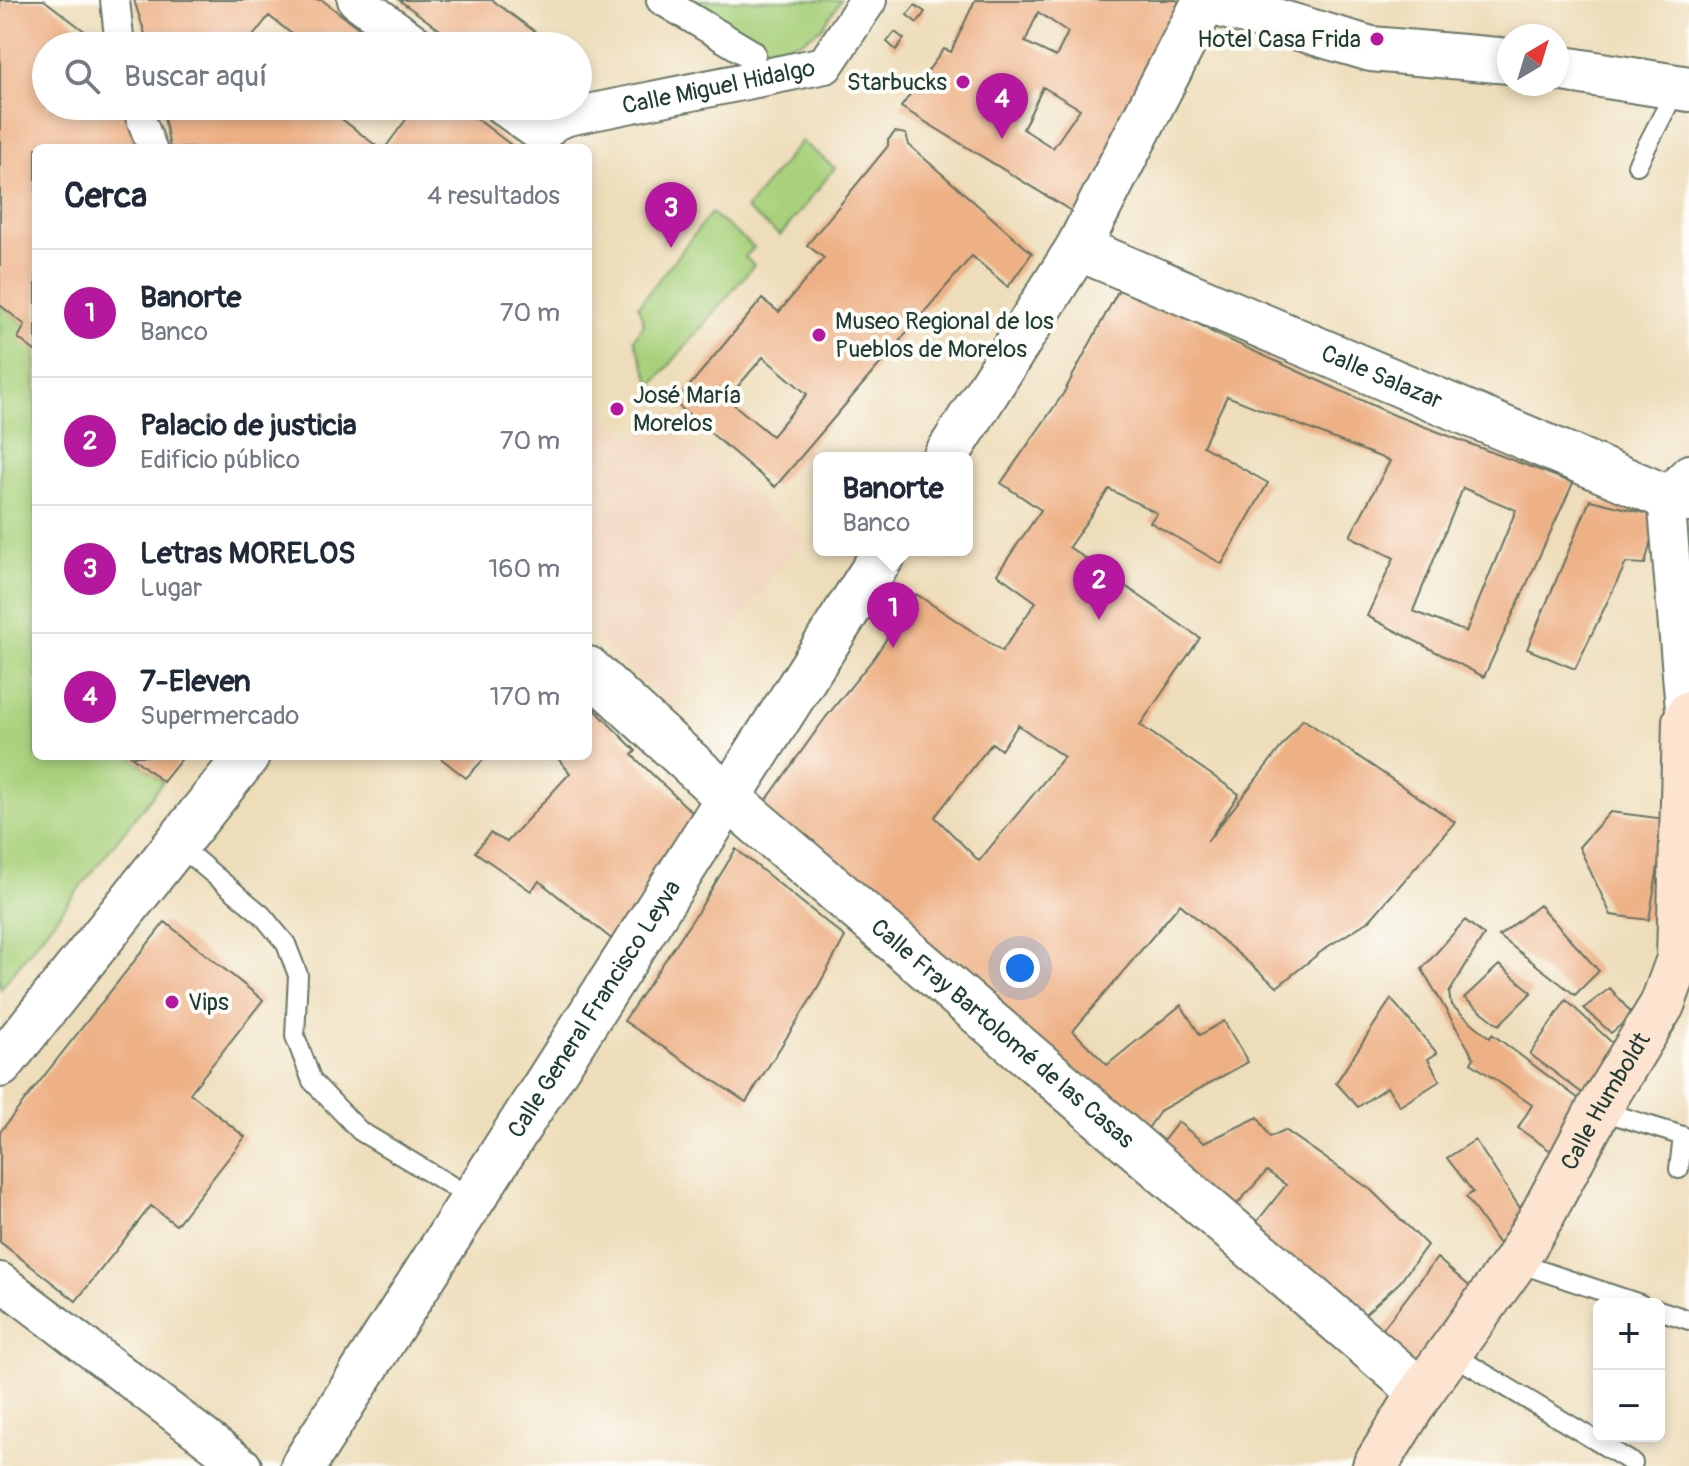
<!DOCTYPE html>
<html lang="es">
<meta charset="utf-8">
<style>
body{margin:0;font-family:Pangolin,sans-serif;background:#f6f6f7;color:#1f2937}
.controls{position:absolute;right:24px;bottom:24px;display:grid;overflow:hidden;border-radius:12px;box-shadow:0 4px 12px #0003}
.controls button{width:72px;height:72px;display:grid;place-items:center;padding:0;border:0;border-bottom:2px solid #e0e1e3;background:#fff;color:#1f2937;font:40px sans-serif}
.compass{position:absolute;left:1497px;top:24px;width:72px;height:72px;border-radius:50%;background:#fff;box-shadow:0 4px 12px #0003;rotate:38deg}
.you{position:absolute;left:1020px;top:968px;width:28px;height:28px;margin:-20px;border:6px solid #fff;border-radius:50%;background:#1a73e8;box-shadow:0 0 0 12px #1a73e833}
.badge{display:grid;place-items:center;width:52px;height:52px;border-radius:50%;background:#b5179e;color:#fff;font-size:26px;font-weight:700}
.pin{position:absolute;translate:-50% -66px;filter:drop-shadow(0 2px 4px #0008)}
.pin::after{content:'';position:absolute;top:42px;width:28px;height:24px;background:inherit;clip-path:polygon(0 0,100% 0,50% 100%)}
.popup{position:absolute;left:813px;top:452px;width:160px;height:104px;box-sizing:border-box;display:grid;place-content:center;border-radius:12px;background:#fff;filter:drop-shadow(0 2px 6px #0005);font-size:26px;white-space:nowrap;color:#747a83}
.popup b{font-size:30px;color:#1f2937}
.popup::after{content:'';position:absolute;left:50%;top:100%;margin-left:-16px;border:16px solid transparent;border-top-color:#fff}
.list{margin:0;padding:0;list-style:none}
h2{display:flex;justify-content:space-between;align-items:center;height:104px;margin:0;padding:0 32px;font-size:34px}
h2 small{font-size:26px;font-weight:400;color:#747a83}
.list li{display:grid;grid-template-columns:52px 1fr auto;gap:24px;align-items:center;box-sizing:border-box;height:128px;padding:0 32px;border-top:2px solid #e0e1e3}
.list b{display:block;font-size:30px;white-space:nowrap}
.list p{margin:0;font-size:26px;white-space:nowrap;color:#747a83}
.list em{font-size:26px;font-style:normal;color:#747a83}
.icon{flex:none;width:44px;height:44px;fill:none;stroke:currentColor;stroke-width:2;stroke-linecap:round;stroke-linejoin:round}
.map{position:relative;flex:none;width:1689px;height:1466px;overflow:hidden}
.search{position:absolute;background:#fff;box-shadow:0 4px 12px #0003;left:32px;top:32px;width:560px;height:88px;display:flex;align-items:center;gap:20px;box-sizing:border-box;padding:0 28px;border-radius:44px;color:#747a83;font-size:30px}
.panel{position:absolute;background:#fff;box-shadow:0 4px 12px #0003;left:32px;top:144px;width:560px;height:616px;border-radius:12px}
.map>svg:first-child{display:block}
.built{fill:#f1d5bd}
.green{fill:#a9d17d;stroke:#648758;stroke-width:2}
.building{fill:#eeb186;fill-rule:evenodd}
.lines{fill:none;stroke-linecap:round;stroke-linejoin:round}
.service-casing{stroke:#677563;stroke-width:22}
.pedestrian-casing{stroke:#677563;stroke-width:32}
.minor-casing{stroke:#677563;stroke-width:40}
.tertiary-casing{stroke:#677563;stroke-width:48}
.secondary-casing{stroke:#677563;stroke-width:48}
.service{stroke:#fff;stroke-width:18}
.pedestrian{stroke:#fff;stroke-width:28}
.minor{stroke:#fff;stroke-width:36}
.tertiary{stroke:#fff;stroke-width:44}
.secondary{stroke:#fde4d0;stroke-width:44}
.poi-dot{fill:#b5179e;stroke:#fdfcf7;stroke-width:3}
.labels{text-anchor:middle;stroke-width:8;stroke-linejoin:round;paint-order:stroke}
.poi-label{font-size:24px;fill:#1f3d34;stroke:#fdfcf7;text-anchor:start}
.street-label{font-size:24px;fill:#1f3d34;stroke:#fdfcf7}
</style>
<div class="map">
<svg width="1689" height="1466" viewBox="0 0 1689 1466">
<rect width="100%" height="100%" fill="#fdfcf7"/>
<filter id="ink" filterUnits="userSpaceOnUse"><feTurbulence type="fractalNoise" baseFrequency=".0125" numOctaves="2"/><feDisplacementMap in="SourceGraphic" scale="16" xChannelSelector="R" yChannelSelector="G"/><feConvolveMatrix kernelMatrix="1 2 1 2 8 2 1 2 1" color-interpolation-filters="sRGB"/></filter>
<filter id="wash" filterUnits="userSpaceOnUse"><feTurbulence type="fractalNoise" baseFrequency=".006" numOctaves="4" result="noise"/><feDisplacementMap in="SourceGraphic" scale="32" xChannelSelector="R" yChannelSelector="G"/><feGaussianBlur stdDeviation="1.8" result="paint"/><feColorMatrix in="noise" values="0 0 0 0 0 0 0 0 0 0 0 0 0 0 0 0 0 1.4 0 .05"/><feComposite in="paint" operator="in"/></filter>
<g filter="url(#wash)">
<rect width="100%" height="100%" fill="#eeddba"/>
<path class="built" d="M588,404L632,438L654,413L805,538L668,706L588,630Z"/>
<path class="green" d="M676,0H841L822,28L801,41L780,46L754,47Z
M801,141L835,168L780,236L746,209Z
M711,213L754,247L745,257L754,265L652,386L634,339L644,324L638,306Z
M0,305L25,325L36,352V756H131L163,782L0,989Z"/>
<g id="blocks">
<path class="building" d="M0,0H44L104,46H46V106H132L147,142L135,148H36V352L18,338L25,325L0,305Z
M134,0H322L382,46H307L269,16L245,46H149Z
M399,0H492L545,39L541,46H462Z
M975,0H1176L1194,11L1086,220L901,107L944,49L951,52ZM1038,12L1068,32L1056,57L1025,42ZM1043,87L1080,109L1053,148L1023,129Z
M915,5L925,12L917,23L907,15Z
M895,32L904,39L896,50L887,42Z
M162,106H300L311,114L317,106H325L379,148H170Z
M416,106H460L515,148H385Z
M895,132L906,134L909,145L1032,253L1008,287L972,256L775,487L675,403L762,299L779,312L824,258L807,245L888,146V140ZM763,357L807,394L772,436L727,399Z
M1124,280L1214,333L1394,415L1573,483L1484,677L1367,616L1394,558L1350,536L1390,461L1227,396L1203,446L1268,483L1222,564L1150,522L1157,513L1109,489L1069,547L1200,638L1140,725L1239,794L1207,842L1303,719L1455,822L1370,920L1327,947L1277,987L1180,904L1073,1031L1107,1065L1181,1005L1200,1035L1224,1021L1248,1062L1161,1110L1139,1141L758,812L826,717L874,658L916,594L1002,651L1036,602L997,574L1041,510L1001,483L1063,394ZM1463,488L1516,510L1466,632L1413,611ZM1018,725L1064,757L979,861L935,817L992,743L1001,750Z
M1590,500L1657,516L1645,564L1626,563L1575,669L1527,649Z
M588,703L636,751L632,755L697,817L614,941L539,881L531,891L475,852L490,833L507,842L570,773L556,756H588Z
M131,756H184L163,782Z
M438,756H487L466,778Z
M1610,812L1666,819L1649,920L1611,915L1579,847Z
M736,849L845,937L814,994L746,1102L624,1021L699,910Z
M1539,905L1599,971L1575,995L1499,936Z
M1465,920L1484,935L1449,993L1451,1005L1490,1038L1492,1034L1591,1108L1561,1158L1518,1128L1532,1105L1471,1063L1474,1058L1422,969Z
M165,922L263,1000L190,1093L245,1137L176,1225L151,1206L76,1301L0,1242V1132Z
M1499,965L1532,992L1499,1025L1464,998Z
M1610,988L1633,1015L1611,1033L1584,1008Z
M1391,999L1437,1053L1428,1059L1440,1081L1400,1106L1387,1087L1358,1107L1336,1083Z
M1566,1000L1621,1051L1594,1102L1530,1054Z
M1258,1117L1270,1137L1285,1130L1371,1190L1427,1245L1400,1282L1354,1324L1247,1234L1286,1185L1267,1171L1228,1214L1154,1153L1178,1122L1204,1143Z
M1475,1140L1524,1214L1501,1247L1466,1197L1473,1192L1447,1158Z
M1437,1258L1476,1292L1420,1371L1375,1339Z"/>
</g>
</g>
<g filter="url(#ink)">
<use href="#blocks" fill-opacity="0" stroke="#677563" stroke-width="2"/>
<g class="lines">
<defs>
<path id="service" d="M1637,165L1667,107L1673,85
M176,843L262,915L286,944L298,975L295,1036L312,1081L360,1131L472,1198
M1599,1110L1683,1136L1679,1169
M1515,1262L1640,1304
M1659,1310L1689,1320
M1450,1353L1633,1463"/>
<path id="pedestrian" d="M115,0L120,46
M661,0L751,54
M136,106L152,148"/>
<g id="minor">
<path d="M356,0L419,46"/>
<path d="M502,106L542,135"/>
<path id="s1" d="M542,135L553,123L568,117L825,65L868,0"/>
<path d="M1685,721L1666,497L1689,473"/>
<path d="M0,1281L243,1466"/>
</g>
<g id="tertiary">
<path d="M1204,0L1371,49L1509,61"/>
<path d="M1557,68L1689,89"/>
<path id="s2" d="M1078,248L1666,497L1689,500"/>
<path d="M945,458L1078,248L1205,1"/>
<path id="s3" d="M588,669L727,797L1421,1392"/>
<path d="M0,1065L247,756"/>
<path id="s4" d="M303,1466L886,550"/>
</g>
<g id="secondary">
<path id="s5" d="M1375,1466L1421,1392L1515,1262L1543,1214L1598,1110L1662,1005L1679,959L1685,721L1689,713"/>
</g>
</defs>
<use href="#service" class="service-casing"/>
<use href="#pedestrian" class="pedestrian-casing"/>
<use href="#minor" class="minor-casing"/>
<use href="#tertiary" class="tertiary-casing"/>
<use href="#secondary" class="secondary-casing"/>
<use href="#service" class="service"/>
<use href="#pedestrian" class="pedestrian"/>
<use href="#minor" class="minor"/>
<use href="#tertiary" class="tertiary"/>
<use href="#secondary" class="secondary"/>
</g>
</g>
<g class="poi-dot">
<circle cx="1377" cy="39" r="8"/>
<circle cx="963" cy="82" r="8"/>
<circle cx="819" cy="335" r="8"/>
<circle cx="617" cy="409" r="8"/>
<circle cx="172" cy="1002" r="8"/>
</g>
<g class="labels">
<g class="poi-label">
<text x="1361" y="47" text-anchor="end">Hotel Casa Frida</text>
<text x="947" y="90" text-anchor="end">Starbucks</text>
<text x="835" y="329">Museo Regional de los<tspan x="835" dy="28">Pueblos de Morelos</tspan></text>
<text x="633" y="403">José María<tspan x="633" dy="28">Morelos</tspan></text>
<text x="188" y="1010">Vips</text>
</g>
<g class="street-label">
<text dy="8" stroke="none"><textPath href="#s1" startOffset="186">Calle Miguel Hidalgo</textPath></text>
<text dy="8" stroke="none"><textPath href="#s2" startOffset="330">Calle Salazar</textPath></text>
<text dy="8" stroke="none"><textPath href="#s4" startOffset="542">Calle General Francisco Leyva</textPath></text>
<text dy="8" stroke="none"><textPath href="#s3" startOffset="552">Calle Fray Bartolomé de las Casas</textPath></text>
<text dy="8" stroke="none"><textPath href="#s5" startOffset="432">Calle Humboldt</textPath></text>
</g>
</g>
</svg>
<div class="controls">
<button>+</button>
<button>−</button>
</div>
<svg class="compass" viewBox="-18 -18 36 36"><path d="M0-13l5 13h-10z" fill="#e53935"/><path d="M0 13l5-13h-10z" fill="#747a83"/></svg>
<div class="you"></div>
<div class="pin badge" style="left:893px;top:648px">1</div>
<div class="popup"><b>Banorte</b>Banco</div>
<div class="pin badge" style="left:1099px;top:620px">2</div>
<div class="pin badge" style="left:671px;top:248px">3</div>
<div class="pin badge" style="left:1002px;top:139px">4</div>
<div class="search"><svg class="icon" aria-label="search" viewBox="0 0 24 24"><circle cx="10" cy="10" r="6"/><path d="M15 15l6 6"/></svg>Buscar aquí</div>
<section class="panel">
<h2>Cerca<small>4 resultados</small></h2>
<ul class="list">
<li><span class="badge">1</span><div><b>Banorte</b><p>Banco</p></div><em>70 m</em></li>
<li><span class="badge">2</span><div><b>Palacio de justicia</b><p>Edificio público</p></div><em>70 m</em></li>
<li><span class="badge">3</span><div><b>Letras MORELOS</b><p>Lugar</p></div><em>160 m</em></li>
<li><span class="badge">4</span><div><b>7-Eleven</b><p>Supermercado</p></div><em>170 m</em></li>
</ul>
</section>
</div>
